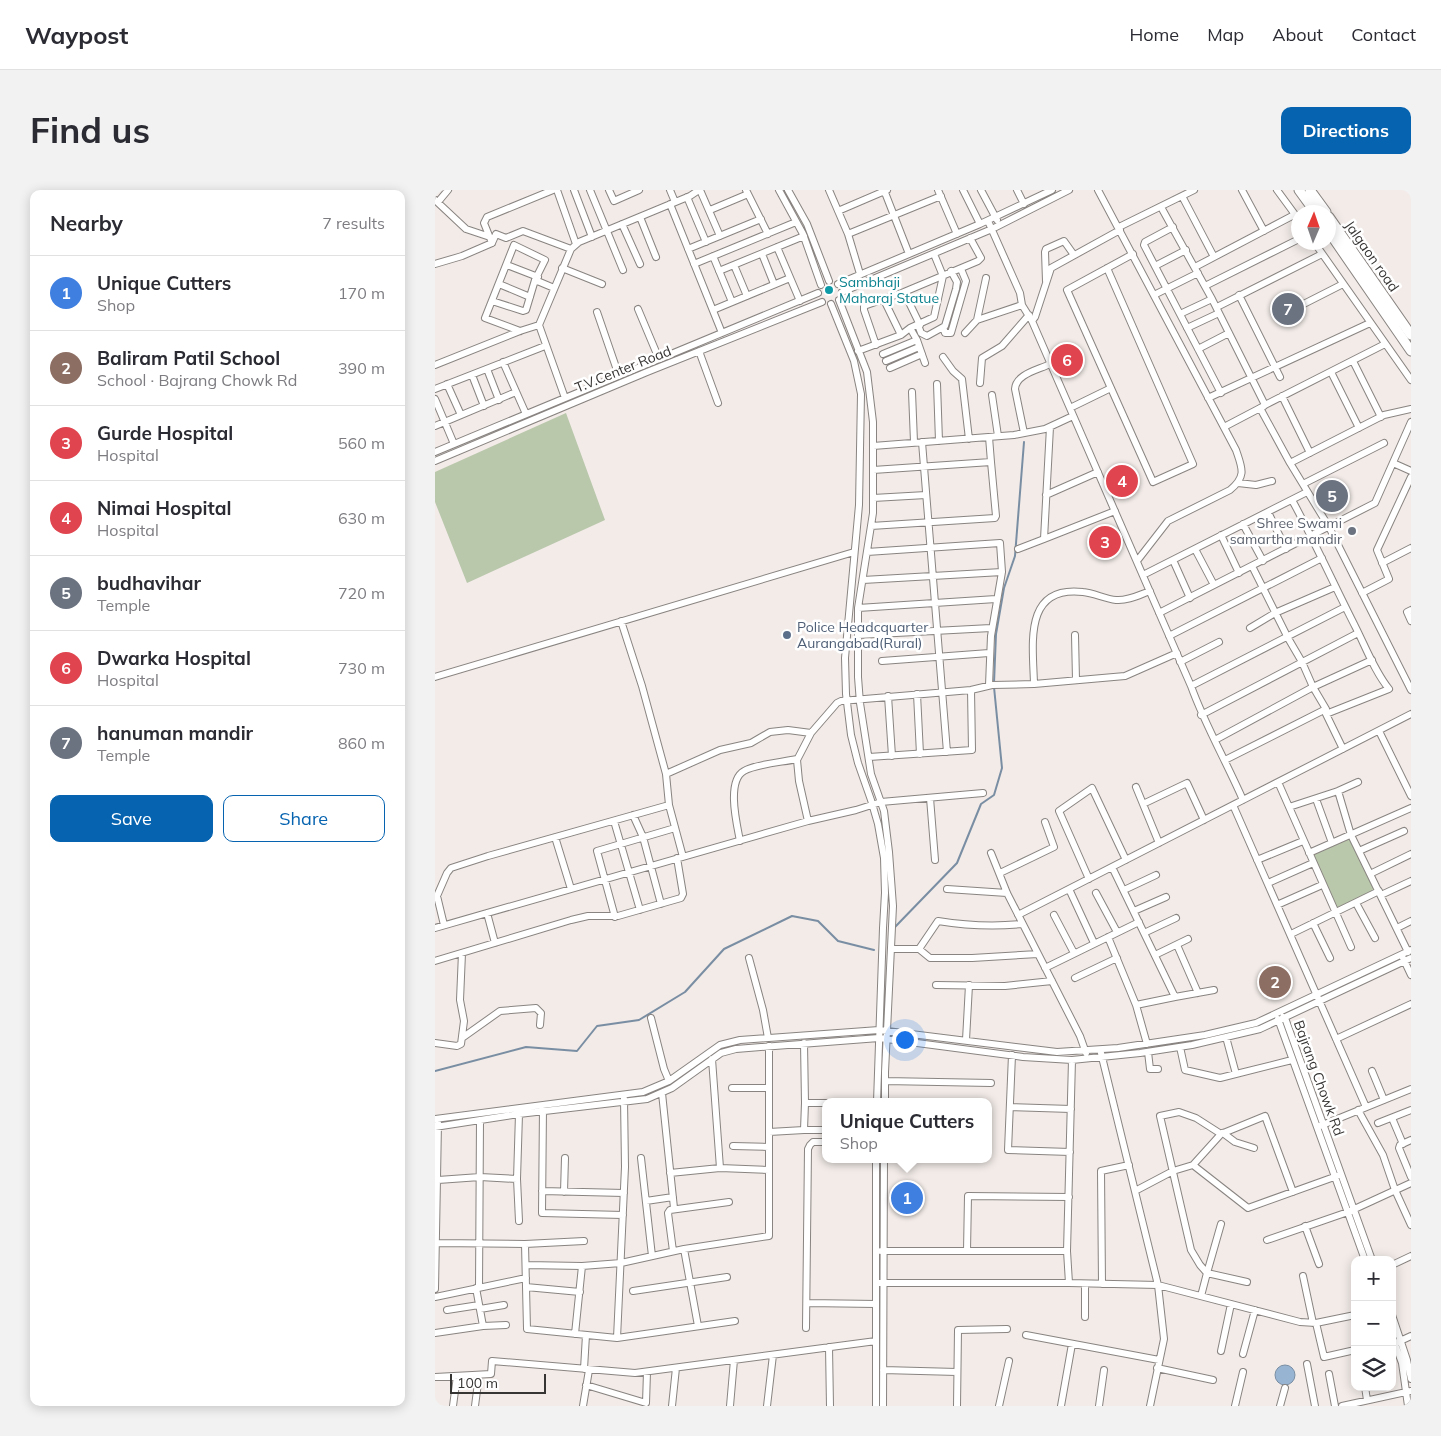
<!DOCTYPE html>
<meta charset="utf-8">
<style>
body{margin:0;font-family:Mulish,sans-serif;background:#f2f2f3;color:#2b2b33}
.controls{position:absolute;right:15px;bottom:15px;display:grid;overflow:hidden;border-radius:10px;box-shadow:0 2px 12px #0003}
.controls button{width:45px;height:45px;display:grid;place-items:center;padding:0;border:0;border-bottom:1px solid #e1e1e2;background:#fff;color:#2b2b33;font:25px sans-serif}
.compass{position:absolute;left:856px;top:15px;width:45px;height:45px;border-radius:50%;background:#fff;box-shadow:0 2px 12px #0003;rotate:2deg}
.scale{position:absolute;left:15px;bottom:12px;width:96px;box-sizing:border-box;padding-left:5px;border:2px solid #373534;border-top:0;font-size:14px;line-height:18px;white-space:nowrap;color:#373534;-webkit-text-stroke:4px #fff;paint-order:stroke}
.you{position:absolute;left:469px;top:849px;width:18px;height:18px;margin:-12px;border:4px solid #fff;border-radius:50%;background:#1a73e8;box-shadow:0 0 0 8px #1a73e833}
.badge{display:grid;place-items:center;width:32px;height:32px;border-radius:50%;background:#0663b0;color:#fff;font-size:16px;font-weight:700}
.pin{position:absolute;translate:-50% -50%;border:2px solid #fff;box-shadow:0 1px 5px #0006}
.popup{position:absolute;left:387px;top:908px;width:170px;height:65px;box-sizing:border-box;display:grid;place-content:center;border-radius:10px;background:#fff;filter:drop-shadow(0 1px 4px #0005);font-size:16px;white-space:nowrap;color:#7c7c81}
.popup b{font-size:19px;color:#2b2b33}
.popup::after{content:'';position:absolute;left:50%;top:100%;margin-left:-10px;border:10px solid transparent;border-top-color:#fff}
.list{margin:0;padding:0;list-style:none}
h2{display:flex;justify-content:space-between;align-items:center;height:65px;margin:0;padding:0 20px;font-size:21px}
h2 small{font-size:16px;font-weight:400;color:#7c7c81}
.list li{display:grid;grid-template-columns:32px 1fr auto;gap:15px;align-items:center;box-sizing:border-box;height:75px;padding:0 20px;border-top:1px solid #e1e1e2}
.list b{display:block;font-size:19px;white-space:nowrap}
.list p{margin:0;font-size:16px;white-space:nowrap;color:#7c7c81}
.list em{font-size:16px;font-style:normal;color:#7c7c81}
.actions{display:flex;gap:10px;padding:15px 20px}
.actions a{flex:1;padding:11px 0;border:1px solid #0663b0;border-radius:10px;text-align:center;font-size:18px;color:#0663b0}
.actions .main{background:#0663b0;color:#fff}
.icon{flex:none;width:28px;height:28px;fill:none;stroke:currentColor;stroke-width:2;stroke-linecap:round;stroke-linejoin:round}
.map{position:relative;flex:none;width:976px;height:1216px;overflow:hidden;border-radius:10px}
header{display:flex;align-items:center;gap:30px;box-sizing:border-box;height:70px;padding:0 25px;background:#fff;border-bottom:1px solid #e1e1e2}
header strong{font-size:24px}
nav{display:flex;gap:28px;margin-inline-start:auto;font-size:18px}
.intro{display:flex;align-items:center;justify-content:space-between;box-sizing:border-box;height:120px;padding:0 30px}
h1{margin:0;font-size:35px}
.button{padding:12px 22px;border-radius:10px;background:#0663b0;color:#fff;font-size:18px;font-weight:700}
main{display:flex;gap:30px;padding:0 30px}
aside{flex:1;background:#fff;border-radius:10px;box-shadow:0 2px 12px #0003}
.map>svg:first-child{display:block}
.green{fill:#b9c7ab}
.water{fill:#97b4d3;stroke:#7a8ea3}
.lines{fill:none;stroke-linecap:round;stroke-linejoin:round}
.stream{stroke:#7a8ea3;stroke-width:2}
.minor-casing{stroke:#898481;stroke-width:8}
.highway-casing{stroke:#898481;stroke-width:11}
.minor{stroke:#fff;stroke-width:6}
.highway{stroke:#fff;stroke-width:9}
.culture-dot{fill:#0f9aa8;stroke:#fff;stroke-width:2}
.worship-dot{fill:#6b7280;stroke:#fff;stroke-width:2}
.service-dot{fill:#5c6f8a;stroke:#fff;stroke-width:2}
.labels{text-anchor:middle;stroke-width:5;stroke-linejoin:round;paint-order:stroke}
.street-label{font-size:14px;fill:#373534;stroke:#fff}
.culture-label{font-size:14px;fill:#0d838f;stroke:#fff;text-anchor:start}
.worship-label{font-size:14px;fill:#5b616d;stroke:#fff;text-anchor:end}
.service-label{font-size:14px;fill:#4e5e75;stroke:#fff;text-anchor:start}
</style>
<header>
<strong>Waypost</strong>
<nav><a>Home</a><a>Map</a><a>About</a><a>Contact</a></nav>
</header>
<div class="intro"><h1>Find us</h1><a class="button">Directions</a></div>
<main>
<aside>
<h2>Nearby<small>7 results</small></h2>
<ul class="list">
<li><span class="badge" style="background:#3f7fe0">1</span><div><b>Unique Cutters</b><p>Shop</p></div><em>170 m</em></li>
<li><span class="badge" style="background:#8d6e63">2</span><div><b>Baliram Patil School</b><p>School · Bajrang Chowk Rd</p></div><em>390 m</em></li>
<li><span class="badge" style="background:#e0444e">3</span><div><b>Gurde Hospital</b><p>Hospital</p></div><em>560 m</em></li>
<li><span class="badge" style="background:#e0444e">4</span><div><b>Nimai Hospital</b><p>Hospital</p></div><em>630 m</em></li>
<li><span class="badge" style="background:#6b7280">5</span><div><b>budhavihar</b><p>Temple</p></div><em>720 m</em></li>
<li><span class="badge" style="background:#e0444e">6</span><div><b>Dwarka Hospital</b><p>Hospital</p></div><em>730 m</em></li>
<li><span class="badge" style="background:#6b7280">7</span><div><b>hanuman mandir</b><p>Temple</p></div><em>860 m</em></li>
</ul>
<div class="actions"><a class="main">Save</a><a>Share</a></div>
</aside>
<div class="map">
<svg width="976" height="1216" viewBox="0 0 976 1216">
<rect width="100%" height="100%" fill="#f2ebe8"/>
<path class="green" d="M131,223L170,330L32,393L0,312V282Z
M915,648L940,700L900,720L876,665Z"/>
<path class="water" d="M840 1185a10 10 0 1 1 20 0a10 10 0 1 1-20 0Z"/>
<g class="lines">
<path class="stream" d="M559,493L561,444L569,398L580,366L589,252
M460,737L522,673L546,614L559,605L567,578L559,497
M0,881L91,857L142,861L162,836L204,830L250,802L289,759L357,726L383,731L403,751L439,760"/>
<defs>
<path id="minor" d="M122,0L141,54
M139,0L157,47
M155,0L188,80
M174,0L179,11L204,0
M235,0L240,12
M265,0L285,46
M311,0L333,44
M344,0L368,44L386,95
M353,0L372,34L394,91
M394,0L413,44L425,84
M449,0L474,64
M503,0L522,44
M528,0L545,34
M546,0L562,30
M582,0L589,14
M663,0L801,260C807,278 812,286 795,300L733,331L702,371
M807,0L829,41
M842,0L864,30
M747,6L779,67
M252,7L271,52
M0,10L31,39L55,47
M3,12L13,0
M235,14L287,143
M726,17L777,109L830,215L950,154
M275,20L313,4
M403,21L452,0
M205,27L221,67
M553,31L585,103L587,115L597,131L756,496C770,535 791,571 808,610
M187,34L205,74
M684,37L759,0
M738,37L710,52L709,55L786,203
M413,44L506,6
M879,52L976,190
M57,53L61,44L71,48L88,41L136,59
M342,57L365,111
M253,59L326,29
M327,64L339,94
M278,66L297,112
M0,74L27,66L57,53L49,33L52,27L118,0
M259,74L361,32
M72,75L103,87
M299,75L312,106
M720,76L751,60
M760,77L859,25
M127,78L167,94
M672,78L758,274L718,292L632,100L698,64
M284,81L369,46
M100,90L119,98
M611,91L610,62L611,59L629,51L639,65
M64,94L95,107
M403,94L545,34L617,0
M770,96L864,49
M407,102L557,39L634,0
M469,102L485,135
M719,105L763,83
M804,105L845,187
M404,110L432,182L438,232V323L423,418V487L425,513L436,584L449,621L454,662L458,716L450,882V912
M449,110L466,145
M57,111L88,121L91,120L100,90L110,70L79,55L50,128L85,141
M396,114L419,171L426,204L424,315L410,468L411,504L416,545L423,573L436,610L443,634L449,668L450,703L448,738L442,912
M782,117L887,64
M203,119L224,169
M278,120L355,88
M162,122L184,186
M745,124L777,109
M849,124L908,94
M542,130L587,115
M597,131L600,127L616,78L685,40
M483,135L486,143L492,146L510,136L521,99L522,92L516,81
M508,137L510,143H516L531,91L526,79
M475,138L482,150L490,173
M752,138L784,123
M530,143L542,130L551,88
M441,155L429,120V116L469,102L543,71L546,68L535,48
M763,159L794,143
M264,161L283,213
M423,161L466,145L475,138L499,127L508,86L499,64
M448,164L482,150
M508,167L518,181L527,189L534,249
M451,171L484,157
M918,171L946,227
M68,172L91,224
M0,175L85,141L104,135
M455,178L487,164
M52,179L64,210
M896,182L924,238
M37,185L49,216
M545,193L547,168L567,156L594,125
M12,194L26,225
M502,194L504,251
M0,199L110,156
M477,202L479,252
M557,205L563,246
M847,206L875,263
M130,208L104,135L136,59L144,52L255,6L264,0
M773,208L935,133
M0,209L19,254
M635,218L676,198
M825,218L855,273L894,337L976,500
M0,236L81,202
M615,237L609,349L680,321
M789,237L829,216
M589,243L580,199C581,184 603,180 615,174
M487,252L512,562
M438,256L579,245L610,239L638,226
M0,262L383,103
M0,271L212,182L387,112
M855,273L949,225L976,219
M958,273L976,281
M438,280L556,272L554,247
M803,293L821,295L837,291
M868,294L949,253
M611,305L663,282
M438,308L491,305
M857,310C880,352 899,395 921,438C931,458 940,482 954,499L891,524
M833,322L851,359
M808,334L828,371
M436,336L560,328L561,326L556,272
M786,345L804,383
M583,359L609,349
M760,359L779,395
M738,370L755,408
M947,373L976,358
M817,376L853,448L867,472L878,497L891,519V524L908,559
M708,385L872,302
M428,390L567,382L565,353L432,362
M927,403L954,389L942,360L976,287
M423,418L561,409
M976,420L972,422L976,431
M724,423L940,313L976,232
M186,431L207,496L231,584L234,615L248,667
M815,438L840,423L900,397
M423,445L556,438
M640,445L641,490
M734,446L887,368
M447,471L554,463
M745,472L784,452
M0,487L419,362
M599,494C598,454 588,395 648,402C659,403 670,409 681,410C693,411 704,405 715,401
M554,495L556,446L567,382
M756,496L910,417
M482,504L485,564
M453,506L457,566
M766,525L923,443
M944,541L976,606
M780,550L878,497L937,470
M434,567L537,560L536,500
M790,570L891,519
M231,584L285,560L316,553L335,542L353,540L376,543L402,513L406,511L536,500L557,495L599,494L690,486L742,463
M843,592L916,757
M701,597L724,653
M903,601L916,645L973,762
M495,608L500,670
M881,609L897,653
M708,614L752,593L769,630
M798,615L931,917
M854,617L903,601L923,592
M198,625L208,647L226,714
M179,631L205,720
M373,631L364,591L362,570L376,543
M120,647L136,699
M305,651C302,635 291,591 309,581C320,574 349,572 362,569
M924,661L969,641
M556,663L572,703L645,846L651,863
M874,663L976,618
M822,670L868,651
M677,677L740,807L701,815
M565,683L619,657L610,632
M935,684L976,664
M654,689L624,621L657,598L691,670
M833,693L878,673
M512,699L572,703
M634,699L659,753
M689,700L721,685
M661,703L682,742
M946,705L976,691
M921,713L940,748
M842,715L887,695
M699,721L731,707
M52,723L60,753
M583,725L976,524
M619,725L639,763
M180,727L162,661L240,638
M878,733L895,768
M587,734C557,737 534,736 503,731L484,759L495,768H537L603,764
M9,735L2,706L12,683L16,678L53,666L234,615
M0,738L373,631L421,620L446,612L548,603
M962,738L976,731
M709,743L741,728
M856,744L944,701
M673,747L701,815L712,854
M742,755L763,803
M456,759H484
M720,765L753,749
M314,768L328,820L333,848
M968,768L976,785
M0,771L136,730L153,726H183L246,708L248,704L242,668
M610,778L704,732
M640,788L682,768
M501,795L570,796L617,791
M740,807L779,800
M848,827L850,828L937,1070
M216,828L229,879L234,891
M843,829L930,1070
M791,847L801,884
M27,848L65,821L101,818L106,823L105,835
M901,849L976,814
M531,850L534,795
M0,853L22,856L26,854L29,831L25,810L27,763
M369,853L370,913H391
M745,857L750,880L785,888L857,870
M713,862L715,879H723
M666,863L723,1095L729,1149L715,1216
M577,865L573,960L635,962
M937,881L949,910
M450,891L556,893
M297,898H334
M227,903L239,1018
M575,917L636,919
M108,918L107,1023L188,1025
M923,920L948,965L960,1000L976,1035
M957,928L968,954
M0,929L208,902L234,891L285,855L305,850L444,840L622,862L683,858L770,845L821,833L976,760
M943,933L976,920
M885,936L976,899
M0,937L84,924L212,909L237,898L286,863L301,859L444,848L588,867L637,870L705,863L757,855L825,839L976,768
M369,940H391
M334,942L369,940L370,913
M788,943L800,952L819,958
M976,950L965,955L964,958L976,987
M298,956L334,957
M206,968L217,1066
M758,975L813,1018L902,986
M285,978L334,980
M235,983L285,978L277,869
M3,990L45,987L82,989
M107,1001L189,1003
M700,1001L738,981L758,975L786,944L830,926L858,1002
M129,1002L130,968
M211,1011L238,1007
M84,1031L82,989L84,924
M786,1034L772,1083L812,1092
M870,1036L884,1074
M832,1050L913,1022L976,993
M1,1053L90,1054L149,1051
M90,1054L92,1139L182,1148L300,1131
M249,1059L263,1136
M238,1061L233,1023L235,1020L294,1012
M446,1061H632
M532,1061L533,1006L634,1007
M91,1075L147,1076L186,1073L249,1059L334,1046V856
M957,1075L976,1066
M868,1086L878,1133
M441,1093H634L723,1095L865,1132L881,1133L920,1125
M634,1093L632,1061L637,870
M667,1094L666,981L694,975
M91,1097L145,1102
M44,1098L45,930
M0,1099L3,933
M198,1101L292,1087
M766,1106L772,1083L765,1075L756,1060L725,926L744,922L761,928L786,944
M0,1107L91,1088
M372,1113L441,1114
M45,1119L69,1115
M12,1120L44,1115
M957,1125L972,1170L976,1189
M650,1127V1094
M881,1133L889,1167L920,1160
M48,1136L71,1135
M371,1138L373,959L375,955L378,952H391
M0,1143L48,1136L41,1098
M140,1144L147,1076
M591,1145L724,1170
M957,1146L967,1173L973,1216
M182,1148L190,977L189,909
M963,1152L976,1146
M394,1157L395,1216
M786,1161L796,1114
M808,1164L820,1120
M872,1174L880,1216
M722,1178L778,1190
M149,1179L151,1145
M448,1180L522,1182
M894,1184L900,1216
M0,1187L56,1184L57,1171L200,1183L441,1151
M151,1195L211,1213L212,1182
M930,1197L932,1210
M18,1216L22,1186
M40,1216L44,1185
M148,1216L154,1180
M237,1216L241,1178
M295,1216L299,1170
M332,1216L338,1165
M441,1216V969
M448,1216L449,969
M522,1216L523,1140L572,1139
M564,1216L574,1171
M626,1216L637,1154
M664,1216L669,1180
M800,1216L808,1182
M845,1216L850,1198
M907,1216L976,1201"/>
<path id="highway" d="M864,0L880,22
M875,0L891,22
M894,27L976,145
M894,42L976,161"/>
</defs>
<use href="#minor" class="minor-casing"/>
<use href="#highway" class="highway-casing"/>
<use href="#minor" class="minor"/>
<use href="#highway" class="highway"/>
</g>
<circle class="culture-dot" cx="394" cy="100" r="5"/>
<circle class="worship-dot" cx="917" cy="341" r="5"/>
<circle class="service-dot" cx="352" cy="445" r="5"/>
<g class="labels">
<g class="street-label">
<text transform="translate(937 66) rotate(55)" y="5">Jalgaon road</text>
<text transform="translate(188 179) rotate(-22)" y="5">T.V.Center Road</text>
<text transform="translate(884 888) rotate(70)" y="5">Bajrang Chowk Rd</text>
</g>
<g class="culture-label">
<text x="404" y="97">Sambhaji<tspan x="404" dy="16">Maharaj Statue</tspan></text>
</g>
<g class="worship-label">
<text x="907" y="338">Shree Swami<tspan x="907" dy="16">samartha mandir</tspan></text>
</g>
<g class="service-label">
<text x="362" y="442">Police Headcquarter<tspan x="362" dy="16">Aurangabad(Rural)</tspan></text>
</g>
</g>
</svg>
<div class="controls">
<button>+</button>
<button>−</button>
<button><svg class="icon" aria-label="layers" viewBox="0 0 24 24"><path d="M12 4l9 5-9 5-9-5zM3 14l9 5 9-5"/></svg></button>
</div>
<svg class="compass" viewBox="-18 -18 36 36"><path d="M0-13l5 13h-10z" fill="#e53935"/><path d="M0 13l5-13h-10z" fill="#7c7c81"/></svg>
<div class="scale">100 m</div>
<div class="you"></div>
<div class="pin badge" style="left:472px;top:1008px;background:#3f7fe0">1</div>
<div class="popup"><b>Unique Cutters</b>Shop</div>
<div class="pin badge" style="left:840px;top:792px;background:#8d6e63">2</div>
<div class="pin badge" style="left:670px;top:352px;background:#e0444e">3</div>
<div class="pin badge" style="left:687px;top:291px;background:#e0444e">4</div>
<div class="pin badge" style="left:897px;top:306px;background:#6b7280">5</div>
<div class="pin badge" style="left:632px;top:170px;background:#e0444e">6</div>
<div class="pin badge" style="left:853px;top:119px;background:#6b7280">7</div>
</div>
</main>
